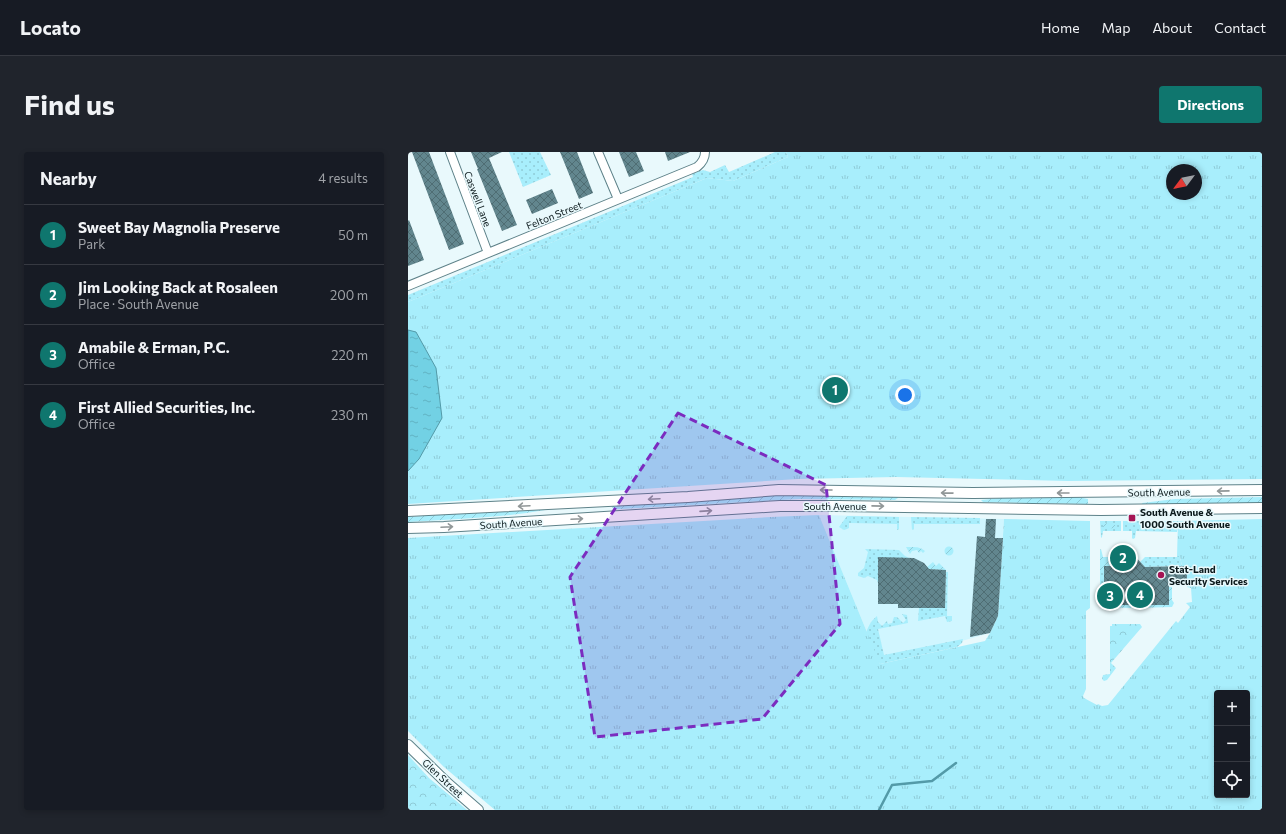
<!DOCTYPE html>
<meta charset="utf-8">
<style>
body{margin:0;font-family:Commissioner,sans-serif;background:#20242c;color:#f1f3f6}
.controls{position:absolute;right:12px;bottom:12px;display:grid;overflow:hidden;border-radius:4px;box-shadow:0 2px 6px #0003}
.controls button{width:36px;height:36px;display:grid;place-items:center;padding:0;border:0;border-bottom:1px solid #363941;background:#171b24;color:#f1f3f6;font:20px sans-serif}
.compass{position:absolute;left:758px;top:12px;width:36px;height:36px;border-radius:50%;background:#171b24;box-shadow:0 2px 6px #0003;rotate:238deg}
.you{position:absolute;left:497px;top:243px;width:14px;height:14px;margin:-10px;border:3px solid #fff;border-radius:50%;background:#1a73e8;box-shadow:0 0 0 6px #1a73e833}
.badge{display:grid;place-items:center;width:26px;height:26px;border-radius:50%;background:#0f766e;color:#fff;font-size:13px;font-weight:700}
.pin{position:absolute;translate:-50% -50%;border:2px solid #fff;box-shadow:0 1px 4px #0006}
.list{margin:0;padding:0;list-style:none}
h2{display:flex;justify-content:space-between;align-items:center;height:52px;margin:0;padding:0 16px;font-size:17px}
h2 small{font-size:13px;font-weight:400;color:#9ea1a6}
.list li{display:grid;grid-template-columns:26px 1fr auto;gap:12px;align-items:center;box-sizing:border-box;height:60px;padding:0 16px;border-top:1px solid #363941}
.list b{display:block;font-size:15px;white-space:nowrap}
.list p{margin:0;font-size:13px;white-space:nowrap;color:#9ea1a6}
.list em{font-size:13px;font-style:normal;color:#9ea1a6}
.icon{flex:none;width:22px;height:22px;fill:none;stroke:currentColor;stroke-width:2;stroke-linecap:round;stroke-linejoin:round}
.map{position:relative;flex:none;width:854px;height:658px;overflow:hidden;border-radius:4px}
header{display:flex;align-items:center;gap:24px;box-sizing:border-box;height:56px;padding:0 20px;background:#171b24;border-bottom:1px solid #363941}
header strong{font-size:19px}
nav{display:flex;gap:22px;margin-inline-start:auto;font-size:14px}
.intro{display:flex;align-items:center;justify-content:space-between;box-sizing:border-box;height:96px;padding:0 24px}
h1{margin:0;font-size:28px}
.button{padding:10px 18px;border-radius:4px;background:#0f766e;color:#fff;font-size:14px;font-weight:700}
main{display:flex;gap:24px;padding:0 24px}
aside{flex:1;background:#171b24;border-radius:4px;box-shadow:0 2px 6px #0003}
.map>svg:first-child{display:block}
.built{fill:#d0f6ff}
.grass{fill:url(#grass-dots)}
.forest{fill:url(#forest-crowns)}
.park{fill:url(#park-tufts);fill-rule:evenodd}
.garden{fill:url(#garden-furrows)}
.water{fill:url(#water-ripples);stroke:#539aa8}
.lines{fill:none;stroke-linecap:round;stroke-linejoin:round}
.stream{stroke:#539aa8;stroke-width:2.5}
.building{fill:url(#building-cross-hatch)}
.minor-casing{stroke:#5e8289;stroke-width:10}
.tertiary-casing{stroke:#5e8289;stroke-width:12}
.minor{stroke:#fff;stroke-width:8}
.tertiary{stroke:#fff;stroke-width:10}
.oneway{stroke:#919798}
.marked{fill:#7b2cbf;fill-opacity:0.2;stroke:#7b2cbf;stroke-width:3;stroke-dasharray:8 5;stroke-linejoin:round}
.poi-dot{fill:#a51454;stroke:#e9f9fc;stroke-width:1.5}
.labels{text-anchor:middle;stroke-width:3;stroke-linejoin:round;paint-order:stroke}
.street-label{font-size:10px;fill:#0a181b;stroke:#e9f9fc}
.poi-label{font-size:10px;font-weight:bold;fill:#0a181b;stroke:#e9f9fc;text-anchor:start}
</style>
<header>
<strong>Locato</strong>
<nav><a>Home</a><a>Map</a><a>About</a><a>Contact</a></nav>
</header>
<div class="intro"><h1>Find us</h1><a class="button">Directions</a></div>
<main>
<aside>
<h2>Nearby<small>4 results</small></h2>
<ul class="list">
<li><span class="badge">1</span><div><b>Sweet Bay Magnolia Preserve</b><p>Park</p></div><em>50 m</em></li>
<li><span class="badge">2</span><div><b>Jim Looking Back at Rosaleen</b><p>Place · South Avenue</p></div><em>200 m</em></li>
<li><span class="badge">3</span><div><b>Amabile &amp; Erman, P.C.</b><p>Office</p></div><em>220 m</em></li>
<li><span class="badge">4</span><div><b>First Allied Securities, Inc.</b><p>Office</p></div><em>230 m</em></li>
</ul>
</aside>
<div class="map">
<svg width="854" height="658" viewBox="0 0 854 658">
<defs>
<pattern id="grass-dots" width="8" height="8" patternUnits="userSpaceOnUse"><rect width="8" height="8" fill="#a8eefc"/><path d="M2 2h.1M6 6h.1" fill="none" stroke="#8fcbd7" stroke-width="1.8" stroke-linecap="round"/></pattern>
<pattern id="forest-crowns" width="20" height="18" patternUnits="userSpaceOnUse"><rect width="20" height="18" fill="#a8eefc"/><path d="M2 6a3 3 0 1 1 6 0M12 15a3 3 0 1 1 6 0" fill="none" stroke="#8fcbd7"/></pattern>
<pattern id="park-tufts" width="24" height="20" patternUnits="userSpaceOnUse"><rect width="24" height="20" fill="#a8eefc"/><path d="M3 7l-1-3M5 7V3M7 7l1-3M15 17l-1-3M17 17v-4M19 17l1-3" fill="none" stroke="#8fcbd7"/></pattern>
<pattern id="garden-furrows" width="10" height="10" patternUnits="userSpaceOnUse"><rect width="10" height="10" fill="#a8eefc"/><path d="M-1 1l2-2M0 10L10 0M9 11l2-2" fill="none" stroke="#8fcbd7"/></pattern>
<pattern id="water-ripples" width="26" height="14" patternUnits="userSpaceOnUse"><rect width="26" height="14" fill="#72d1e4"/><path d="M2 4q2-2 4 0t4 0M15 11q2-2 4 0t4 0" fill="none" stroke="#61b3c3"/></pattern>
<pattern id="building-cross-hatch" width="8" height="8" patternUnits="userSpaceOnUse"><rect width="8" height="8" fill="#62868e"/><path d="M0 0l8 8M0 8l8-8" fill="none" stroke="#4f6d73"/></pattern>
</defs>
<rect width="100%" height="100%" fill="#e9f9fc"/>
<path class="built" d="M411,363L596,367L590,464L582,481L472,512Z"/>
<path class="grass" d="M101,0H132L143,23L115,35Z
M367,0H378L380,5L325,29L299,26L0,150V143L285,25L284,22L295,18L302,20L317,13L321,20Z
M439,364L491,365V377L489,378V372L441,371V376L439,377L436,378L431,375Z
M503,365L572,366V372H506V377L504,378Z
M692,369H713V379H695L694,385L693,386Z
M715,369H770L769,380L728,379L727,386L725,387L724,386V379H715Z
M457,397L491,398L497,404L501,406L470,431L469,428L460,424L456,426L450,424V421L456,416L460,400Z
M737,405H772L774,414L737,415L732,410Z
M538,420H540L539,464H544V469L539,470L537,464L510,469L511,456H537Z
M692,421H696V447H692Z
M494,462L499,463L500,471L470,477L476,503L555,487L554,491L549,495L472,512L455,487C460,478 460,471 469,464L470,470L474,474L479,469L480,472L484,471L486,465H489L495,471L498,468Z
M702,510L708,516L699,528L696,529L694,527L695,523L702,522Z"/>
<path class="forest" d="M704,472H732L734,475L703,511L702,510V474H704Z
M0,603L21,626L59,658H0Z"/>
<path class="park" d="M378,0H854V327L660,329L488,325L390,327L0,352V150L299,26L325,29L380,5ZM764,18H788V42H764Z
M411,363L472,512L577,489L582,481L590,464L596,367L682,369V456L678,459V537L675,544L676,546L689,553L690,552L694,554L700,553L768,469L770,471L782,455L778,451L784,450L783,436L779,435V415L774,414L772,405H769L770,369L854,367V658H87L36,615L0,579V386L363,365ZM809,541H839V643H809Z"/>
<path class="garden" d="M393,342L490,345V346L487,348L392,347L213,357H206L203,354L204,353Z
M612,344L670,345L680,347V352L575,350L573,348Z
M854,345V351L735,353L734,351L767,347Z
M137,356V358C92,366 46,367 0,370V365Z
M696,371L705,372L709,374L706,376L696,377L695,375Z
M747,373L750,374L765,373L766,374L758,379L754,377L750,379L747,375Z
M536.5 399a4.5 4.5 0 1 1 9 0a4.5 4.5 0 1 1-9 0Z
M498,395C505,395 512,394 517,399L515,401L513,399L511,401L509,398L504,399L502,402Z
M693,397L695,405H711L720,414L696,421H692V398Z
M525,410L528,414L531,411L538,418L520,417L519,415Z
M761,435H764V448L766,451L764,455L729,456V453Z
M692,447L724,453L723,456L693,455Z"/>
<path class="water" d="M0,178L8,180L28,216L34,266L11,307L0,319Z"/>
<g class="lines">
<path class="stream" d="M471,658L484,633L524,629L548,611"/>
</g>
<path class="building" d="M4,0H21L56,92L41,98Z
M63,0H94L81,6L109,73L94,79L69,17H70Z
M152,0H169L185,41L171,47Z
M211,0H228L236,19L221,25Z
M257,0H282L260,9Z
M144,37L150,51L124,62L118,48Z
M1,68L16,108L0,114V69Z
M578,367H588L587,386H595L590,464L582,481L562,485L569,384L577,385Z
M721,398L737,415L779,414V430H761V453H696V414H704Z
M470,405L506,406L516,411L521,417L538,418L537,456H490V452H470Z"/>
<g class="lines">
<defs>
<path id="minor" d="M42,0L80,101
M190,0L210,47
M0,134L289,15C294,11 297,7 297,0"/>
<path id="tertiary" d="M0,359L280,345L371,338L565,341L854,338
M0,376L36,375L372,354H431L693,358L854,356
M0,593L39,631L70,658"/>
</defs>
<use href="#minor" class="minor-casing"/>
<use href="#tertiary" class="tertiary-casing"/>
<use href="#minor" class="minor"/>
<use href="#tertiary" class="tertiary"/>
</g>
<defs><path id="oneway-shaft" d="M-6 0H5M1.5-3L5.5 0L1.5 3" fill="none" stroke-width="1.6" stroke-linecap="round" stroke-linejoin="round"/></defs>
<g class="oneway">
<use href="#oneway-shaft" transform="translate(418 338) rotate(-180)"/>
<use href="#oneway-shaft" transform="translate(815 339) rotate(179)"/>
<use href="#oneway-shaft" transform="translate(539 341) rotate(-179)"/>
<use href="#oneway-shaft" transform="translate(655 341) rotate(180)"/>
<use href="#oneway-shaft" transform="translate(246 347) rotate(177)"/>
<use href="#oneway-shaft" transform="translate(116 354) rotate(177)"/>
<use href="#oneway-shaft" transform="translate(470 354) rotate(1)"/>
<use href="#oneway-shaft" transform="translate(298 359) rotate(-4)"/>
<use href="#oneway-shaft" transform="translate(169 367) rotate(-3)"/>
<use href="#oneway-shaft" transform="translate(39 375) rotate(-3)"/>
</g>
<path class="marked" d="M270,261L418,333L432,472L354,567L187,585L162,425Z"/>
<g class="poi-dot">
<rect x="720" y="362" width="8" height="8" rx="2"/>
<circle cx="753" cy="423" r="4"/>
</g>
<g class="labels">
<g class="street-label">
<text transform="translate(70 47) rotate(69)" y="4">Caswell Lane</text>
<text transform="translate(146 63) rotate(-22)" y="4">Felton Street</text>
<text transform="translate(751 340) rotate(-1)" y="4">South Avenue</text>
<text x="427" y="358">South Avenue</text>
<text transform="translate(103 371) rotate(-4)" y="4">South Avenue</text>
<text transform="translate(35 626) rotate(43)" y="4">Glen Street</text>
</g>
<g class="poi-label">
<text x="732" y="364">South Avenue &amp;<tspan x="732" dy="12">1000 South Avenue</tspan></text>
<text x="761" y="421">Stat-Land<tspan x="761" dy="12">Security Services</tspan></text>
</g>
</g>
</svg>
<div class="controls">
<button>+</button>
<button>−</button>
<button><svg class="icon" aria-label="locate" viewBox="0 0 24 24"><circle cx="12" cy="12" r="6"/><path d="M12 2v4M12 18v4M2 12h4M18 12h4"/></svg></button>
</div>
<svg class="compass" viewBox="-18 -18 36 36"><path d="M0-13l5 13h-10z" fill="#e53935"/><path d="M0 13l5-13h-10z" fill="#9ea1a6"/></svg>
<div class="you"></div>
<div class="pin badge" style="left:427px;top:238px">1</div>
<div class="pin badge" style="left:715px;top:406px">2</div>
<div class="pin badge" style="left:702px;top:444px">3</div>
<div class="pin badge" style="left:732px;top:443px">4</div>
</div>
</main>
